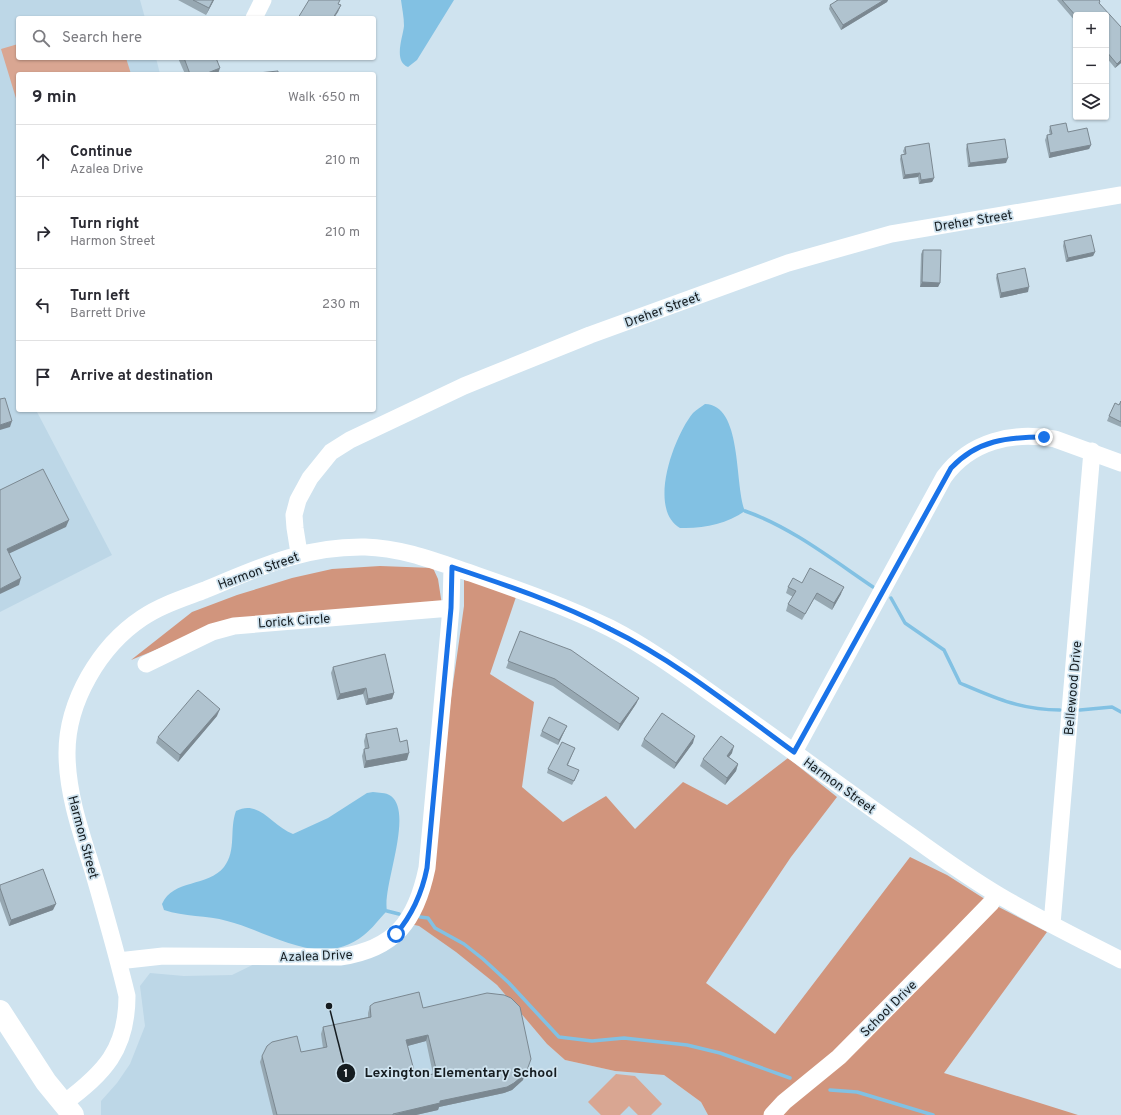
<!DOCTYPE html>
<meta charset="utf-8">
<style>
body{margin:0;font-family:Overpass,sans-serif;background:#f7f7f7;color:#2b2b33}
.controls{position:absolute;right:12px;top:12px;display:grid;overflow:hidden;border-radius:4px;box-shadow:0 1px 3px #0004}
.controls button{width:36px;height:36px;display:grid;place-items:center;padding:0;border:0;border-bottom:1px solid #e1e1e2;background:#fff;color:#2b2b33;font:20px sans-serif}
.stop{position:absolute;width:12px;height:12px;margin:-9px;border:3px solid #1a73e8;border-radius:50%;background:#fff}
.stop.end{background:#1a73e8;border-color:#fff;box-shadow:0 1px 4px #0008}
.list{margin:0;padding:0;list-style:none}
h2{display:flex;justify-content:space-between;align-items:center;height:52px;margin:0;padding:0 16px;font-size:17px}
h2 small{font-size:13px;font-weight:400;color:#7c7c81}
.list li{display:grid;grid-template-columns:26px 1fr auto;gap:12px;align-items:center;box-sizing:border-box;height:72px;padding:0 16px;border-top:1px solid #e1e1e2}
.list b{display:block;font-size:15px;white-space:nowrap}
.list p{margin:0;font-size:13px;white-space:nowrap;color:#7c7c81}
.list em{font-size:13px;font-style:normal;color:#7c7c81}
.icon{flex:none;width:22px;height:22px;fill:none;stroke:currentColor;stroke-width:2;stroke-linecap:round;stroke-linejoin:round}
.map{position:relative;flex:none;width:1121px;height:1115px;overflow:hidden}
.search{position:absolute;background:#fff;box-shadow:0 1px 3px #0004;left:16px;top:16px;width:360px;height:44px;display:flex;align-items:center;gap:10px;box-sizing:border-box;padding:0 14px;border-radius:4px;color:#7c7c81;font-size:15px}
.panel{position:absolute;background:#fff;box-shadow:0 1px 3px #0004;left:16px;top:72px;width:360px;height:340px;border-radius:4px}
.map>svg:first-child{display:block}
.built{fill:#bdd7e7}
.green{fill:#d9a692}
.forest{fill:#d1957d}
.water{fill:#82c1e3}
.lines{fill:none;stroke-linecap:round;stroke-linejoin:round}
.stream{stroke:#82c1e3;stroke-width:3.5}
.minor{stroke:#fff;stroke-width:17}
.major{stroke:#fff;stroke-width:22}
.wall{fill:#97a8b2;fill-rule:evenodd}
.shaded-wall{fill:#7b8891}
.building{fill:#b0c3cf;stroke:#7b8891;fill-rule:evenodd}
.route{stroke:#1a73e8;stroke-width:5}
.labels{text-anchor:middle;stroke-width:3.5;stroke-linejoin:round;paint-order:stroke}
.street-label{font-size:13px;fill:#151c20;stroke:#cfe3ef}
.leader{fill:none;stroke:#151c20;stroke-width:1.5}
.callout-dot{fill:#151c20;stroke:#cfe3ef;stroke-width:1.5}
.mark-label{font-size:12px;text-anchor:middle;font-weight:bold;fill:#fff}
.callout-label{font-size:14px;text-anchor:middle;font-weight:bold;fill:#151c20;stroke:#cfe3ef;stroke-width:3.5;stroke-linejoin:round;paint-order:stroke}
</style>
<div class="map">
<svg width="1121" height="1115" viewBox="0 0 1121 1115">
<rect width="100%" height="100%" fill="#cfe3ef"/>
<path class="built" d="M0,0H140L145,18H18V58H156L160,74H18V410H36L112,555L0,612Z
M405,923L419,926L456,951L497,985L547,1044L565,1060L615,1071L664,1075L701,1102L708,1115H101V1101L117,1083L130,1064L145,1026L140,986L150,973L184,976L232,975L269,957H340Z"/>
<path class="green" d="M18,44V58H126L131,74H18V105L1,49Z
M616,1074L635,1076L662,1104L651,1115H638L629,1106L620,1115H601L588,1102Z"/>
<path class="forest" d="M380,566L433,568L438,579L442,605L214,626L131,660L192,612L237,595L292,578L332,569Z
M464,580L488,584L516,597L490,674L534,702L522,787L563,822L606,796L635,829L683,782L727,805L788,758L837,797L791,857L706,983L775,1034L910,857L947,875L991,903L1047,932L944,1073L1078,1115H708L701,1102L664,1075L615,1071L565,1060L547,1044L497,985L456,952L419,926L405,923L427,868L464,606Z"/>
<path class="water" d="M401,0H454L417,60L408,67C393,61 403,37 404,26C404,17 402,8 401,0Z
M705,404C743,405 734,484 745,511C726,524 703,529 680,528C647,509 674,436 693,413C696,410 701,407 705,404Z
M373,792C379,793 385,792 391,796C414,814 382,887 387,911C379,919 372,929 364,935C320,970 271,932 227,921C207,915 184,917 164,910L162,904C173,879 208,887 224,867C237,850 229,830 236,811C259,799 272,826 293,834L328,818L367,793Z"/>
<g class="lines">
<path class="stream" d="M745,511C791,527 833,560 873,587
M891,598L905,623L944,650L960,683C995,698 1021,710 1060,710
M1080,710L1112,707L1121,712
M387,911L399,914
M420,917L428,918L435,928L464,944L483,959L509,983L559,1037L592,1041L624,1038L687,1045L720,1053L790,1078
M830,1090L857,1092L933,1115"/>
<path class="minor" d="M254,18L263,0
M299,553L295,528L294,515L298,500L310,478L331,452L350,440L464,386L590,335L788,263L891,234L1121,195
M146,664L212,632L234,626L451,608
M794,752L944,477C970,441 1013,431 1055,439L1121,463
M1052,924L1092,451
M118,961L163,956L340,957C395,949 416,921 427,868L451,608L452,567
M64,1103C104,1073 127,1050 127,996C117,954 105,913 93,871C81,833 67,793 67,753C67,701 100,646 142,618C161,605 184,598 205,590C260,567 304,546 365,547C404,548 440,563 476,575C522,591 567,607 610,628C651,649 688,677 725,703C788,747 849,793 911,836C940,857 969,878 1000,896C1039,919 1080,939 1121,960
M772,1115L784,1102L839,1057L952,943L991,903L996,894"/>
<path class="major" d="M0,1011L46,1082L73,1115"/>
</g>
<path class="wall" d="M178,0H214L206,15Z
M836,0H888L887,2L841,30L829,9L830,5L837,1Z
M1057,0H1099L1100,1L1099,4L1121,27V63L1115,68L1106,57V15H1076V22Z
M178,58H216L218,74H185Z
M1050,126L1068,132L1091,145L1089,149L1049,158L1045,140L1047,135H1050L1049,131Z
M967,144L1006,163L968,167L966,149Z
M905,147L934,178L932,182L919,184L918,177L903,179L900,159L901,155L904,154L903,151Z
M1064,241L1095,252L1093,256L1066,262L1063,246Z
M923,250L940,283L938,287H920L921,254Z
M997,274L1028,292L1000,298L996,278Z
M1121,401V427L1107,421L1109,416L1119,405Z
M802,583L841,594L832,610L814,599L802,620L786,611L788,604L793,597L786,593L788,587Z
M520,631L639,698L636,704L618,731L553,686L506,668Z
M333,667L394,693L392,699L366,705L363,694L337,700L331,673Z
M217,716L178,762L156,743L158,737Z
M567,726L565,730L558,745L540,736L542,731Z
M366,734L400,742L407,760L364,768L362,756L364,749H365L364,741Z
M644,739L693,743L674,769L641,746Z
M575,748L568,765L577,775L572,785L547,773L548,769Z
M732,753L729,757L738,764L736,771L725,785L700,766L703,759Z
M0,885L53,910L9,926L0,901Z
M370,1006L423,1008L523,1080L512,1090L504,1093L439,1107L438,1110L416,1115H273L260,1062L262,1056L301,1052L323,1048L321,1034L323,1027L368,1017V1013ZM426,1041L433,1074L416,1078L407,1046Z"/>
<path class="shaded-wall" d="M213,0H214L206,15L209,8Z
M884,0H888L887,2L841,30L843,25Z
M341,5L338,12L334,18H333Z
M1121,60V63L1115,68L1117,64Z
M220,68L218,74H205Z
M1091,145L1089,149L1049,158L1050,153Z
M1008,158L1006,163L968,167L970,163Z
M920,173L918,177L903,179L905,175Z
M934,178L932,182L919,184L921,180Z
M1095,252L1093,256L1066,262L1068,258Z
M922,282L940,283L938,287H920Z
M1029,287L1028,292L1000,298L1001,293Z
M12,421L10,427L0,430V425Z
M69,520L66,527L4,556L7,549Z
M21,578L19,585L0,594V589Z
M844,587L841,594L832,610L834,603Z
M366,688L363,694L337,700L340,694Z
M394,693L392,699L366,705L368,699Z
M639,698L636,704L618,731L620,724Z
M220,709L217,716L178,762L180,755Z
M567,726L565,730L558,745L559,740Z
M695,736L693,743L674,769L676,763Z
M734,746L732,753L725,762L727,756Z
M409,753L407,760L364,768L366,761Z
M738,764L736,771L725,785L727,778Z
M56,904L53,910L9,926L11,920Z
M428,1035L426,1041L404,1047L406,1040Z
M526,1073L523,1080L512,1090L504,1093L439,1107L438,1110L416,1115H393L440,1101Z"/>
<path class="building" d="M193,0H213L209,8Z
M309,0H340L338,4L341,5L333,18H298Z
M838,0H884L843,25L830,5Z
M1062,0H1099L1100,1L1099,3L1121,27V60L1117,64L1106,51V15H1076V16Z
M184,58H216L220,68L205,74H190Z
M278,71V74H248Z
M1066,123L1068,132L1087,128L1091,145L1050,153L1047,135L1052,134L1050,126Z
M1005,139L1008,158L970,163L967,144Z
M929,143L934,178L921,180L920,173L905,175L901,155L906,154L905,147Z
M1091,235L1095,252L1068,258L1064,241Z
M923,250H941L940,283L922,282Z
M1025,268L1029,287L1001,293L997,274Z
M5,398L12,421L0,425V399Z
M1121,401V422L1109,416L1115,403L1119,405Z
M43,469L69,520L7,549L21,578L0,589V490Z
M810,568L844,587L834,603L817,593L805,614L788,604L796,591L788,587L793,578L802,583Z
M520,631L571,650L639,698L620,724L555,679L508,661Z
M385,654L394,693L368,699L366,688L340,694L333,667Z
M198,690L220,709L180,755L158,737Z
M662,713L695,736L676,763L644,739Z
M549,717L567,726L559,740L542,731Z
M397,728L400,742L407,740L409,753L366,761L364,749L369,748L366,734Z
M721,736L734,746L727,756L738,764L727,778L703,759Z
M562,742L575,748L567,765L579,770L574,781L548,769Z
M43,869L56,904L11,920L0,888V885Z
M419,992L423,1008L487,993L504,995L511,998L520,1007L531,1059L526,1073L514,1083L507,1087L440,1101V1103L393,1114V1115H277L262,1056L267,1046L272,1042L297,1036L301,1052L327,1047L323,1027L371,1017L370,1006L374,1003ZM428,1035L437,1073L416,1078L406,1040Z"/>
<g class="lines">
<path class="route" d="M396,934C412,915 422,893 427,868L451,608L452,567C506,585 560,603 610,629C676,661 735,709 794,752L951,468C977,440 1008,437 1044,437"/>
</g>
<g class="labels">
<g class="street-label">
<text transform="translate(973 220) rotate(-9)" y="5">Dreher Street</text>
<text transform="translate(662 309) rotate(-20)" y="5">Dreher Street</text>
<text transform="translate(258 570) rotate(-20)" y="5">Harmon Street</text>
<text transform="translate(294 620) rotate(-4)" y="5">Lorick Circle</text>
<text transform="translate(1072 688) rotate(-85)" y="5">Bellewood Drive</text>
<text transform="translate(840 785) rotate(36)" y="5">Harmon Street</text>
<text transform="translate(84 837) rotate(75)" y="5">Harmon Street</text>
<text transform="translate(316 955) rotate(-2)" y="5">Azalea Drive</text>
<text transform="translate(888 1008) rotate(-45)" y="5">School Drive</text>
</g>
</g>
<path class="leader" d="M329 1006L346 1073"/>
<g class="callout-dot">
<circle cx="329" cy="1006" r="4"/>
<circle cx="346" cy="1073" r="10"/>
</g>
<g class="mark-label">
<text x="346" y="1077">1</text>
</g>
<g class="callout-label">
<text x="461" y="1077">Lexington Elementary School</text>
</g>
</svg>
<div class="controls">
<button>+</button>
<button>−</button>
<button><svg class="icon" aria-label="layers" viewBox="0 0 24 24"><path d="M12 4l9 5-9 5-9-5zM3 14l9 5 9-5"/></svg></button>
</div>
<div class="stop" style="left:396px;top:934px"></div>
<div class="stop end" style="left:1044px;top:437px"></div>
<div class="search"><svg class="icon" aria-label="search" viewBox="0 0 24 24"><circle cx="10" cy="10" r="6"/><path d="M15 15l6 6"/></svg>Search here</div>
<section class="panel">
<h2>9 min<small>Walk · 650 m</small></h2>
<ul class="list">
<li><svg class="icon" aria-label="ahead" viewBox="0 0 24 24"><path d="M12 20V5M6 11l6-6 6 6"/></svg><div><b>Continue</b><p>Azalea Drive</p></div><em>210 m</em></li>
<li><svg class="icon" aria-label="right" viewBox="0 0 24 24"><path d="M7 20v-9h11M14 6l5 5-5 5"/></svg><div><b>Turn right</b><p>Harmon Street</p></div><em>210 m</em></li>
<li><svg class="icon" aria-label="left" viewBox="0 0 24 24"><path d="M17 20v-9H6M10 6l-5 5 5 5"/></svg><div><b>Turn left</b><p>Barrett Drive</p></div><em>230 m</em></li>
<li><svg class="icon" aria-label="arrive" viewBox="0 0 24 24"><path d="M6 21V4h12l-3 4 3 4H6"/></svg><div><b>Arrive at destination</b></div></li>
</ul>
</section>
</div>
